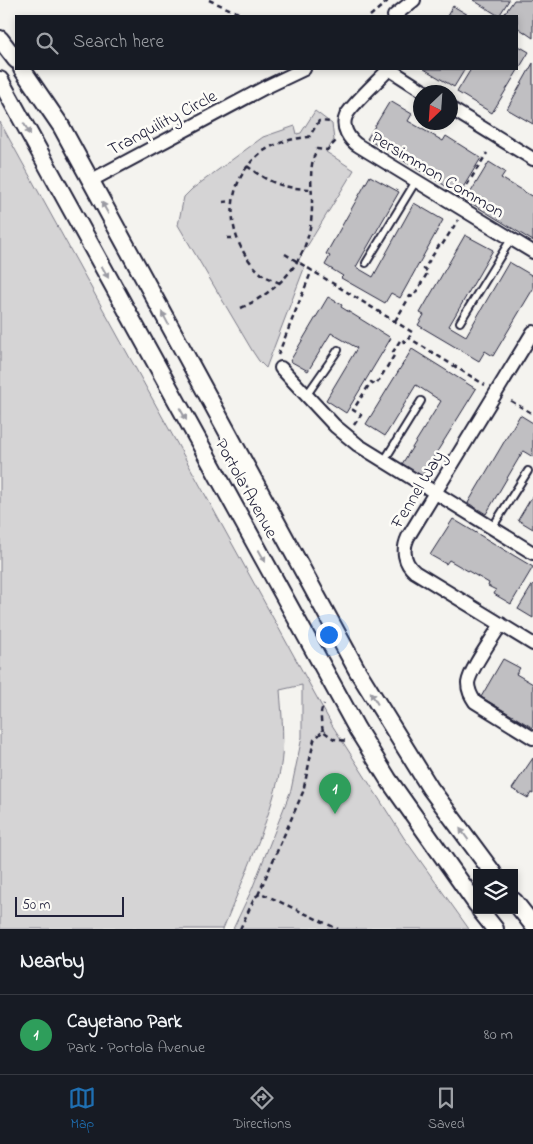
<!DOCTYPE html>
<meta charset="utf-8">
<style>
body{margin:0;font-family:"Indie Flower",sans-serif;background:#20242c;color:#f1f3f6}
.controls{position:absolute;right:15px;bottom:15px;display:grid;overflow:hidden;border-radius:0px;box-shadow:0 2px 8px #0003}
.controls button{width:45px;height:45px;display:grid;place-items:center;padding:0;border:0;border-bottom:1px solid #363941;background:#171b24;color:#f1f3f6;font:25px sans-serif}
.compass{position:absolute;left:413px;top:85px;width:45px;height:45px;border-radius:50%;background:#171b24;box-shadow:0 2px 8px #0003;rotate:205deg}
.scale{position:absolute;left:15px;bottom:12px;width:109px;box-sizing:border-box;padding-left:5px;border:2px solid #22223b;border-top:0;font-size:14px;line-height:18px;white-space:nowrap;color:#22223b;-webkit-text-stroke:4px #fdfcf7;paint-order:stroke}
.you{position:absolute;left:328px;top:634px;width:18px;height:18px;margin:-12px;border:4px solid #fff;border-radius:50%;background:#1a73e8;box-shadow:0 0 0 8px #1a73e833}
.badge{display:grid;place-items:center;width:32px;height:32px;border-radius:50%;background:#1f6fb2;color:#fff;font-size:16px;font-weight:700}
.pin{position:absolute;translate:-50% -41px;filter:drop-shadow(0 1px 2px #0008)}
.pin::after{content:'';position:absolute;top:26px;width:18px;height:15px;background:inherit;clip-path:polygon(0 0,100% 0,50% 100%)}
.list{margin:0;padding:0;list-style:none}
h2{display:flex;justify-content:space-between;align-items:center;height:65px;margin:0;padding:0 20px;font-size:21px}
h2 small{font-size:16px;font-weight:400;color:#9ea1a6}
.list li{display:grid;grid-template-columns:32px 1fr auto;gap:15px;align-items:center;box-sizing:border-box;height:80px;padding:0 20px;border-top:1px solid #363941}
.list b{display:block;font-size:19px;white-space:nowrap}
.list p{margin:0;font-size:16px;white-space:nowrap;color:#9ea1a6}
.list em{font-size:16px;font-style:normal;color:#9ea1a6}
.icon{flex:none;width:28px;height:28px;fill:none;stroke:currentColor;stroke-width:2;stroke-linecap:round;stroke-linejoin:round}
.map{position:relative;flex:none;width:533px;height:929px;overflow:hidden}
.search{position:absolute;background:#171b24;box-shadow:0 2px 8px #0003;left:15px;right:15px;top:15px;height:55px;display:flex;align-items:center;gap:12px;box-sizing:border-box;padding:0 18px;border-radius:0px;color:#9ea1a6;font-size:19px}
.sheet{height:145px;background:#171b24}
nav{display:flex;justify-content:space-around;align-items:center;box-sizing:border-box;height:70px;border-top:1px solid #363941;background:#171b24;font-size:14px;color:#9ea1a6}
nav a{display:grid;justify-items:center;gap:2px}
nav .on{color:#1f6fb2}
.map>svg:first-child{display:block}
.green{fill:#d5d4d5;stroke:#7c7b88}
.building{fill:#c0bfc2;stroke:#22223b}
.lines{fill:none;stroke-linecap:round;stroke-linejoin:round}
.lane-casing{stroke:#22223b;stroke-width:10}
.street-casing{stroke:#22223b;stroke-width:16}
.secondary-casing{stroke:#22223b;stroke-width:20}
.path{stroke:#22223b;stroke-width:2.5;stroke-dasharray:5 4;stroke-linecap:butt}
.lane{stroke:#fdfcf7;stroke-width:6}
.street{stroke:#fdfcf7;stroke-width:12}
.secondary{stroke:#fdfcf7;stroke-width:16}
.oneway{fill:#9a9aa2}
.labels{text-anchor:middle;stroke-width:5;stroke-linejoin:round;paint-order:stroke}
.street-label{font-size:18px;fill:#22223b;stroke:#fdfcf7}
</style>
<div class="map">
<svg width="533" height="929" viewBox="0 0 533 929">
<rect width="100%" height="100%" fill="#f4f3ef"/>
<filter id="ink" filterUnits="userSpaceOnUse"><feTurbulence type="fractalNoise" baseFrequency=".02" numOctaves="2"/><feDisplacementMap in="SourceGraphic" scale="10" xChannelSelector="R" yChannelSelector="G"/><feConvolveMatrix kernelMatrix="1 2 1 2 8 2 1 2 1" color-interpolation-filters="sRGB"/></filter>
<g filter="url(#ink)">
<path class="green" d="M315,111L332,124L334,140L326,152L354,170L298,261L305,266L266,368L259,361L253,352L178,225L184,197L192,189L263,137L295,126L297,134L301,133Z
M0,122L332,725L404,838L469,929H233L252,889L291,790L302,737V685L280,690C282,717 285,744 280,771C269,823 243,879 223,929H0Z"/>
<path class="building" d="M473,0H509L499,16Z
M514,0H533V38L517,27V16H503Z
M453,6L470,16H447Z
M517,45L529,52L492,113L457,92L471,69H517Z
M533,63V124L507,109Z
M424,69H465L454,87Z
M390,101L412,114L408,121L443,141L446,136L481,158L459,194L367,139Z
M489,162L505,172L501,178L533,197V241L466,200Z
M370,176L399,192L356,267L373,277L414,203L443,220L400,298L391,293L385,303L341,278L343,276L325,265L330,256L326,254Z
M465,235L493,250L449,326L466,336L509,262L533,276V289L493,356L485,351L479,361L418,325L424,315L420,313Z
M328,297L342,305L341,307L391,338L346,413L326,400L357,348L331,333L308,371L290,361Z
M412,349L476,389L422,476L402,464L441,401L416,385L385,436L366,424Z
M520,415L533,423V457L523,451L486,514L468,503Z
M533,495V529L518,520Z
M453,519L533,567L511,604L494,594L496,590L488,586L489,583L449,560L446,564L430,555Z
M533,584V618L518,609Z
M503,659L520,668L516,674L533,684V728L481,697Z
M533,758V794L531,793L528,798L512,789Z"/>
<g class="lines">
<defs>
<path id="lane" d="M366,263L416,181
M460,322L511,239
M306,396L338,350
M384,461L421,401
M492,528L528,471"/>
<path id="street" d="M394,16L414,0
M389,69C380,79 350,106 346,116C341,127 349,140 359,146L533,252
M389,69L425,92
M450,108L533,159
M90,181L264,88L304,69
M533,332L408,537C402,550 404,563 415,572L533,644
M281,368L335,426L358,445L533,553
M501,624C493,638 470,669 468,683C468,691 471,696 475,702L533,738"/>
<path id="secondary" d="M0,39L16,60
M22,69L61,126L357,670L430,788L493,873
M0,80L357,729L388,779L477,905
M514,901L533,925
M480,910L495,929"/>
</defs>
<use href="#lane" class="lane-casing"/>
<use href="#street" class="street-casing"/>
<use href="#secondary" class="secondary-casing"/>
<path class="path" d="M209,0L245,16
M370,16L389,0
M247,166C269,183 284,189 312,189
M462,193L487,153
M223,202L233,201
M227,238H236
M285,254L412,332L409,338L485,385
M280,283C275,281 268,278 263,275C224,243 221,183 262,152C275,143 294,138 309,137L319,121L332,122
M241,308C286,287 313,254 312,202C312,184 308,167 317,149L327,150L336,141
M395,321L410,296L413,297L428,272L424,269L440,244L442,245L458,220
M278,355L312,270
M511,401L533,414
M354,425L361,415L353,410L371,382L376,385L395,354L393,352L401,339L405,342L409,338
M323,731C321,721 319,713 324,704
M258,895L303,792L314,740L323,731L334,739L346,741
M240,929L255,897L261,893L338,929"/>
<use href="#lane" class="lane"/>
<use href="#street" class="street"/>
<use href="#secondary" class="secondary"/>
</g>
<defs><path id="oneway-solid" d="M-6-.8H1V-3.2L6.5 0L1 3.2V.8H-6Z" transform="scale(1.25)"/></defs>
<g class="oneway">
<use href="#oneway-solid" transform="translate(27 129) rotate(61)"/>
<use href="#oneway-solid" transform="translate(105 208) rotate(-119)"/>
<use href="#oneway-solid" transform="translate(105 272) rotate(61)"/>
<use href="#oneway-solid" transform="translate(165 318) rotate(-118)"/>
<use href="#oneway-solid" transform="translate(183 414) rotate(61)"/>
<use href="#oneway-solid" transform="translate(262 556) rotate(61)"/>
<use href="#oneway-solid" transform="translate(374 698) rotate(-121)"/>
<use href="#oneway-solid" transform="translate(464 834) rotate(-126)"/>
</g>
</g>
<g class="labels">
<g class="street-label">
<text transform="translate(162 122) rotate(-28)" y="6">Tranquility Circle</text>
<text transform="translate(438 174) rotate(31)" y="6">Persimmon Common</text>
<text transform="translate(247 488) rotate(61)" y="6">Portola Avenue</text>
<text transform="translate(417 489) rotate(-59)" y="6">Fennel Way</text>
</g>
</g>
</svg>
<div class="controls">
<button><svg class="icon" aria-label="layers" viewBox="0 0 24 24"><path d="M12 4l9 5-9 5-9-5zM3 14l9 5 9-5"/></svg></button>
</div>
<svg class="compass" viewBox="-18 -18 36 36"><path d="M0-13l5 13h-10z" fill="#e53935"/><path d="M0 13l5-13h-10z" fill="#9ea1a6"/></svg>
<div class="scale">50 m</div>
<div class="you"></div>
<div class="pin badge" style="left:335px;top:814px;background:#2e9e5b">1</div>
<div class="search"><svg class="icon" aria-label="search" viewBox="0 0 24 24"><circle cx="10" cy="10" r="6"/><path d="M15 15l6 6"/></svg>Search here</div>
</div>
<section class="sheet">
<h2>Nearby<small></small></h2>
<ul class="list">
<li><span class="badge" style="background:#2e9e5b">1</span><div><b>Cayetano Park</b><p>Park · Portola Avenue</p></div><em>80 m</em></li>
</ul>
</section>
<nav>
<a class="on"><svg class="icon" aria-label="map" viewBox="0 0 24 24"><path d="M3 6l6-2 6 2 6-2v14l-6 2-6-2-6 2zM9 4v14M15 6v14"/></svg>Map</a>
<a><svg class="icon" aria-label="directions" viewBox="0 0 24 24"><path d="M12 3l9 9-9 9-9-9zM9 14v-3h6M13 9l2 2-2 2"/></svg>Directions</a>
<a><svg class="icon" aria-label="saved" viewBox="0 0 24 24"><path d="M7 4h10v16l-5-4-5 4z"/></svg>Saved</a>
</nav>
